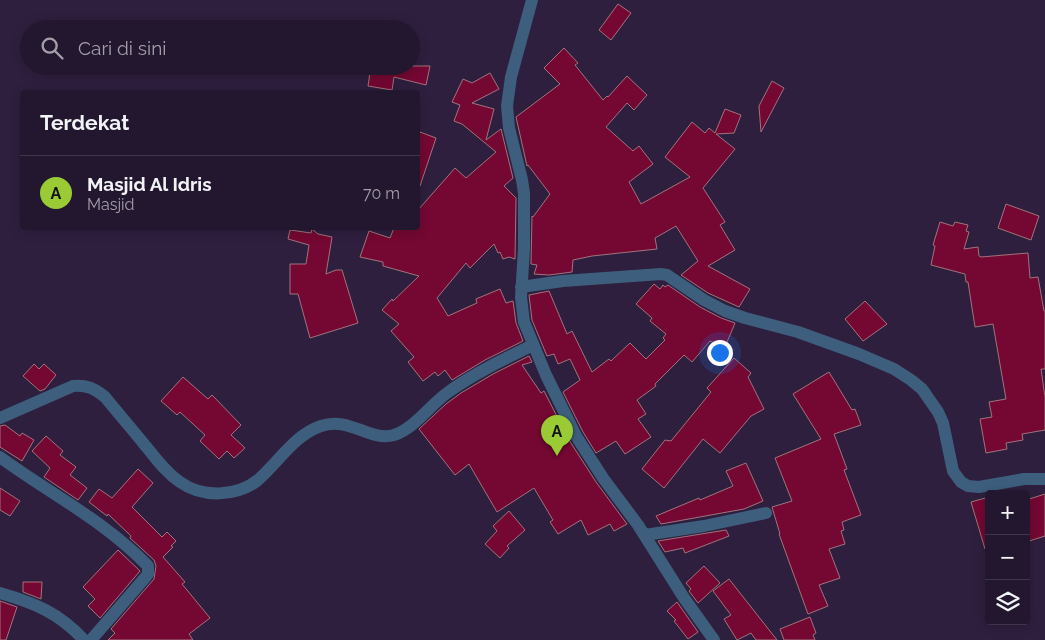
<!DOCTYPE html>
<html lang="id">
<meta charset="utf-8">
<style>
body{margin:0;font-family:Raleway,sans-serif;background:#2b2037;color:#f1f3f6}
.controls{position:absolute;right:15px;bottom:15px;display:grid;overflow:hidden;border-radius:5px;box-shadow:0 2px 12px #0003}
.controls button{width:45px;height:45px;display:grid;place-items:center;padding:0;border:0;border-bottom:1px solid #40364b;background:#23172f;color:#f1f3f6;font:25px sans-serif}
.you{position:absolute;left:719px;top:352px;width:18px;height:18px;margin:-12px;border:4px solid #fff;border-radius:50%;background:#1a73e8;box-shadow:0 0 0 8px #1a73e833}
.badge{display:grid;place-items:center;width:32px;height:32px;border-radius:50%;background:#9acb34;color:#111;font-size:16px;font-weight:700}
.pin{position:absolute;translate:-50% -41px;filter:drop-shadow(0 1px 2px #0008)}
.pin::after{content:'';position:absolute;top:26px;width:18px;height:15px;background:inherit;clip-path:polygon(0 0,100% 0,50% 100%)}
.list{margin:0;padding:0;list-style:none}
h2{display:flex;justify-content:space-between;align-items:center;height:65px;margin:0;padding:0 20px;font-size:21px}
h2 small{font-size:16px;font-weight:400;color:#a39faa}
.list li{display:grid;grid-template-columns:32px 1fr auto;gap:15px;align-items:center;box-sizing:border-box;height:75px;padding:0 20px;border-top:1px solid #40364b}
.list b{display:block;font-size:19px;white-space:nowrap}
.list p{margin:0;font-size:16px;white-space:nowrap;color:#a39faa}
.list em{font-size:16px;font-style:normal;color:#a39faa}
.icon{flex:none;width:28px;height:28px;fill:none;stroke:currentColor;stroke-width:2;stroke-linecap:round;stroke-linejoin:round}
.map{position:relative;flex:none;width:1045px;height:640px;overflow:hidden}
.search{position:absolute;background:#23172f;box-shadow:0 2px 12px #0003;left:20px;top:20px;width:400px;height:55px;display:flex;align-items:center;gap:12px;box-sizing:border-box;padding:0 18px;border-radius:28px;color:#a39faa;font-size:19px}
.panel{position:absolute;background:#23172f;box-shadow:0 2px 12px #0003;left:20px;top:90px;width:400px;height:140px;border-radius:5px}
.map>svg:first-child{display:block}
.building{fill:#740832;stroke:#a1737c}
.lines{fill:none;stroke-linecap:round;stroke-linejoin:round}
.street{stroke:#3d5f7d;stroke-width:12}
</style>
<div class="map">
<svg width="1045" height="640" viewBox="0 0 1045 640">
<rect width="100%" height="100%" fill="#2f1f3f"/>
<path class="building" d="M618,4L631,13L611,40L599,30Z
M564,48L578,63L575,65L603,100L607,96L608,97L627,76L647,95L634,110L627,103L606,127L633,151L639,146L653,164L629,182L641,204L690,177L665,157L692,122L705,133L709,128L715,133L725,109L741,115L734,133L716,134L735,149L703,188L725,222L720,225L735,250L708,266L750,289L739,307L708,293L681,275L698,261L676,226L655,238L657,249L592,256L573,260L572,272L549,275L534,274L537,265L531,264L532,216L533,217L550,194L528,165L527,166L516,117L560,84L544,68Z
M371,66H430L426,85L394,77L392,90L368,86Z
M490,73L499,89L472,103L494,109L486,140L501,129L513,178L504,186L516,198L515,259L509,257L503,259L500,252L498,253L494,244L470,268L466,263L437,298L448,316L477,303L476,299L500,289L506,303L513,301L516,323L523,341L485,360L452,380L445,370L438,376L435,372L423,381L408,362L414,357L391,331L399,324L382,310L392,299L393,301L419,276L383,266V262L360,257L369,231L390,238L394,228H418V210L455,168L466,178L496,152L462,124L454,121L460,105L452,102L463,79L472,83Z
M772,81L784,88L761,132L759,106Z
M420,132L436,138L420,186H418V140Z
M1006,204L1039,216L1031,240L998,228Z
M940,222L953,226L955,222L968,225L966,231L969,232L964,249L978,247L979,256L981,257L1028,253L1030,278L1038,277L1044,311H1045V369H1041L1045,397V430L1022,434L1023,440L1006,443L1007,449L986,453L980,419L992,417L989,402L1006,399L993,324L975,327L968,282H966L965,274L931,265L935,246L933,245Z
M312,229L318,234L332,237L326,274L336,270H342L358,323L310,338L298,294H290V264H306L309,245L288,239L290,230L311,233Z
M654,284L660,289L663,285L665,287L668,285L700,307L721,318L735,323L725,347L710,341L692,362L684,355L655,384L656,386L637,400L646,414L638,419L651,437L625,454L616,441L596,453L583,432L563,392L580,380L570,359L558,364L554,354L547,356L532,320L529,295L549,291L567,334L572,331L592,372L609,359L611,361L630,343L646,359L665,340L663,338L666,334L650,321L652,318L636,304Z
M865,301L887,324L863,341L845,319Z
M529,356L532,362L522,365L541,393L544,391L569,440L596,482L627,524L614,531L610,524L588,535L581,520L558,534L550,522L553,520L534,488L497,512L469,464L455,475L419,429L446,404L461,393L493,374Z
M734,358L751,373L748,377L764,409L751,416L720,453L703,439L664,488L642,469L665,440L671,441L711,392L707,388Z
M34,364L39,369L44,364L56,375L45,389L40,391L23,376Z
M829,372L852,410L855,409L861,425L834,434L847,469L844,470L861,515L842,522L844,530L841,531L845,544L829,549L840,578L819,585L828,606L808,614L779,534H780L772,507L792,501L775,458L821,439L793,394Z
M183,377L208,399L212,395L241,425L231,435L245,448L234,458L227,451L219,459L200,441L205,435L180,412L177,415L161,401Z
M5,425L20,436L22,433L34,440L22,461L0,447V426Z
M46,436L63,451L60,455L76,467L70,475L87,488L78,500L44,477L50,468L32,451Z
M746,463L763,501L744,509L661,524L656,516L699,498L700,500L733,486L726,471Z
M138,469L153,483L132,507L162,537L167,532L176,541L171,546L173,547L163,557L185,582L182,584L210,618L189,634L193,640H108L115,633L111,629L154,579L156,566L154,560L130,538L131,536L108,514L107,516L89,502L99,489L112,498Z
M0,488L20,501L10,516L0,510Z
M1045,494V536L1026,542V500Z
M989,497V549H985L971,502Z
M509,511L525,530L507,546L509,548L500,558L485,544L497,531L493,526Z
M726,530L729,536L685,553L683,548L665,552L658,541Z
M118,550L140,571L100,618L88,606L95,599L83,587Z
M704,566L720,583L698,603L689,591L691,589L686,583Z
M729,579L777,640H756L751,633L737,640L724,619L731,615L713,591Z
M23,582H42L41,599L23,592Z
M0,601L17,607L6,640H0Z
M677,602L698,632L688,639L674,621L676,620L667,611Z
M810,617L816,633L813,635L815,640H784L780,629Z"/>
<g class="lines">
<path class="street" d="M532,0L511,77L507,106L509,128L522,180L524,193V249L521,297L524,322L546,375L576,436L603,478L638,525L684,598L714,640
M521,287L563,281L661,274L667,275L704,300L725,311L745,318L798,332L859,354L894,369L911,380L922,389L938,412L943,423L953,471L961,482L968,486L979,487L1024,479H1045
M0,418L73,386C87,385 94,388 105,397C118,413 131,428 144,444C155,457 165,472 180,482C202,498 237,497 258,480C278,463 294,435 321,426C349,416 370,442 394,435C415,428 429,406 447,393C473,374 504,359 533,345
M0,457C49,493 105,521 148,566V574L144,579L91,640
M645,535L704,526L766,513
M0,593C35,603 59,613 84,640"/>
</g>
</svg>
<div class="controls">
<button>+</button>
<button>−</button>
<button><svg class="icon" aria-label="layers" viewBox="0 0 24 24"><path d="M12 4l9 5-9 5-9-5zM3 14l9 5 9-5"/></svg></button>
</div>
<div class="you"></div>
<div class="pin badge" style="left:557px;top:456px">A</div>
<div class="search"><svg class="icon" aria-label="search" viewBox="0 0 24 24"><circle cx="10" cy="10" r="6"/><path d="M15 15l6 6"/></svg>Cari di sini</div>
<section class="panel">
<h2>Terdekat<small></small></h2>
<ul class="list">
<li><span class="badge">A</span><div><b>Masjid Al Idris</b><p>Masjid</p></div><em>70 m</em></li>
</ul>
</section>
</div>
